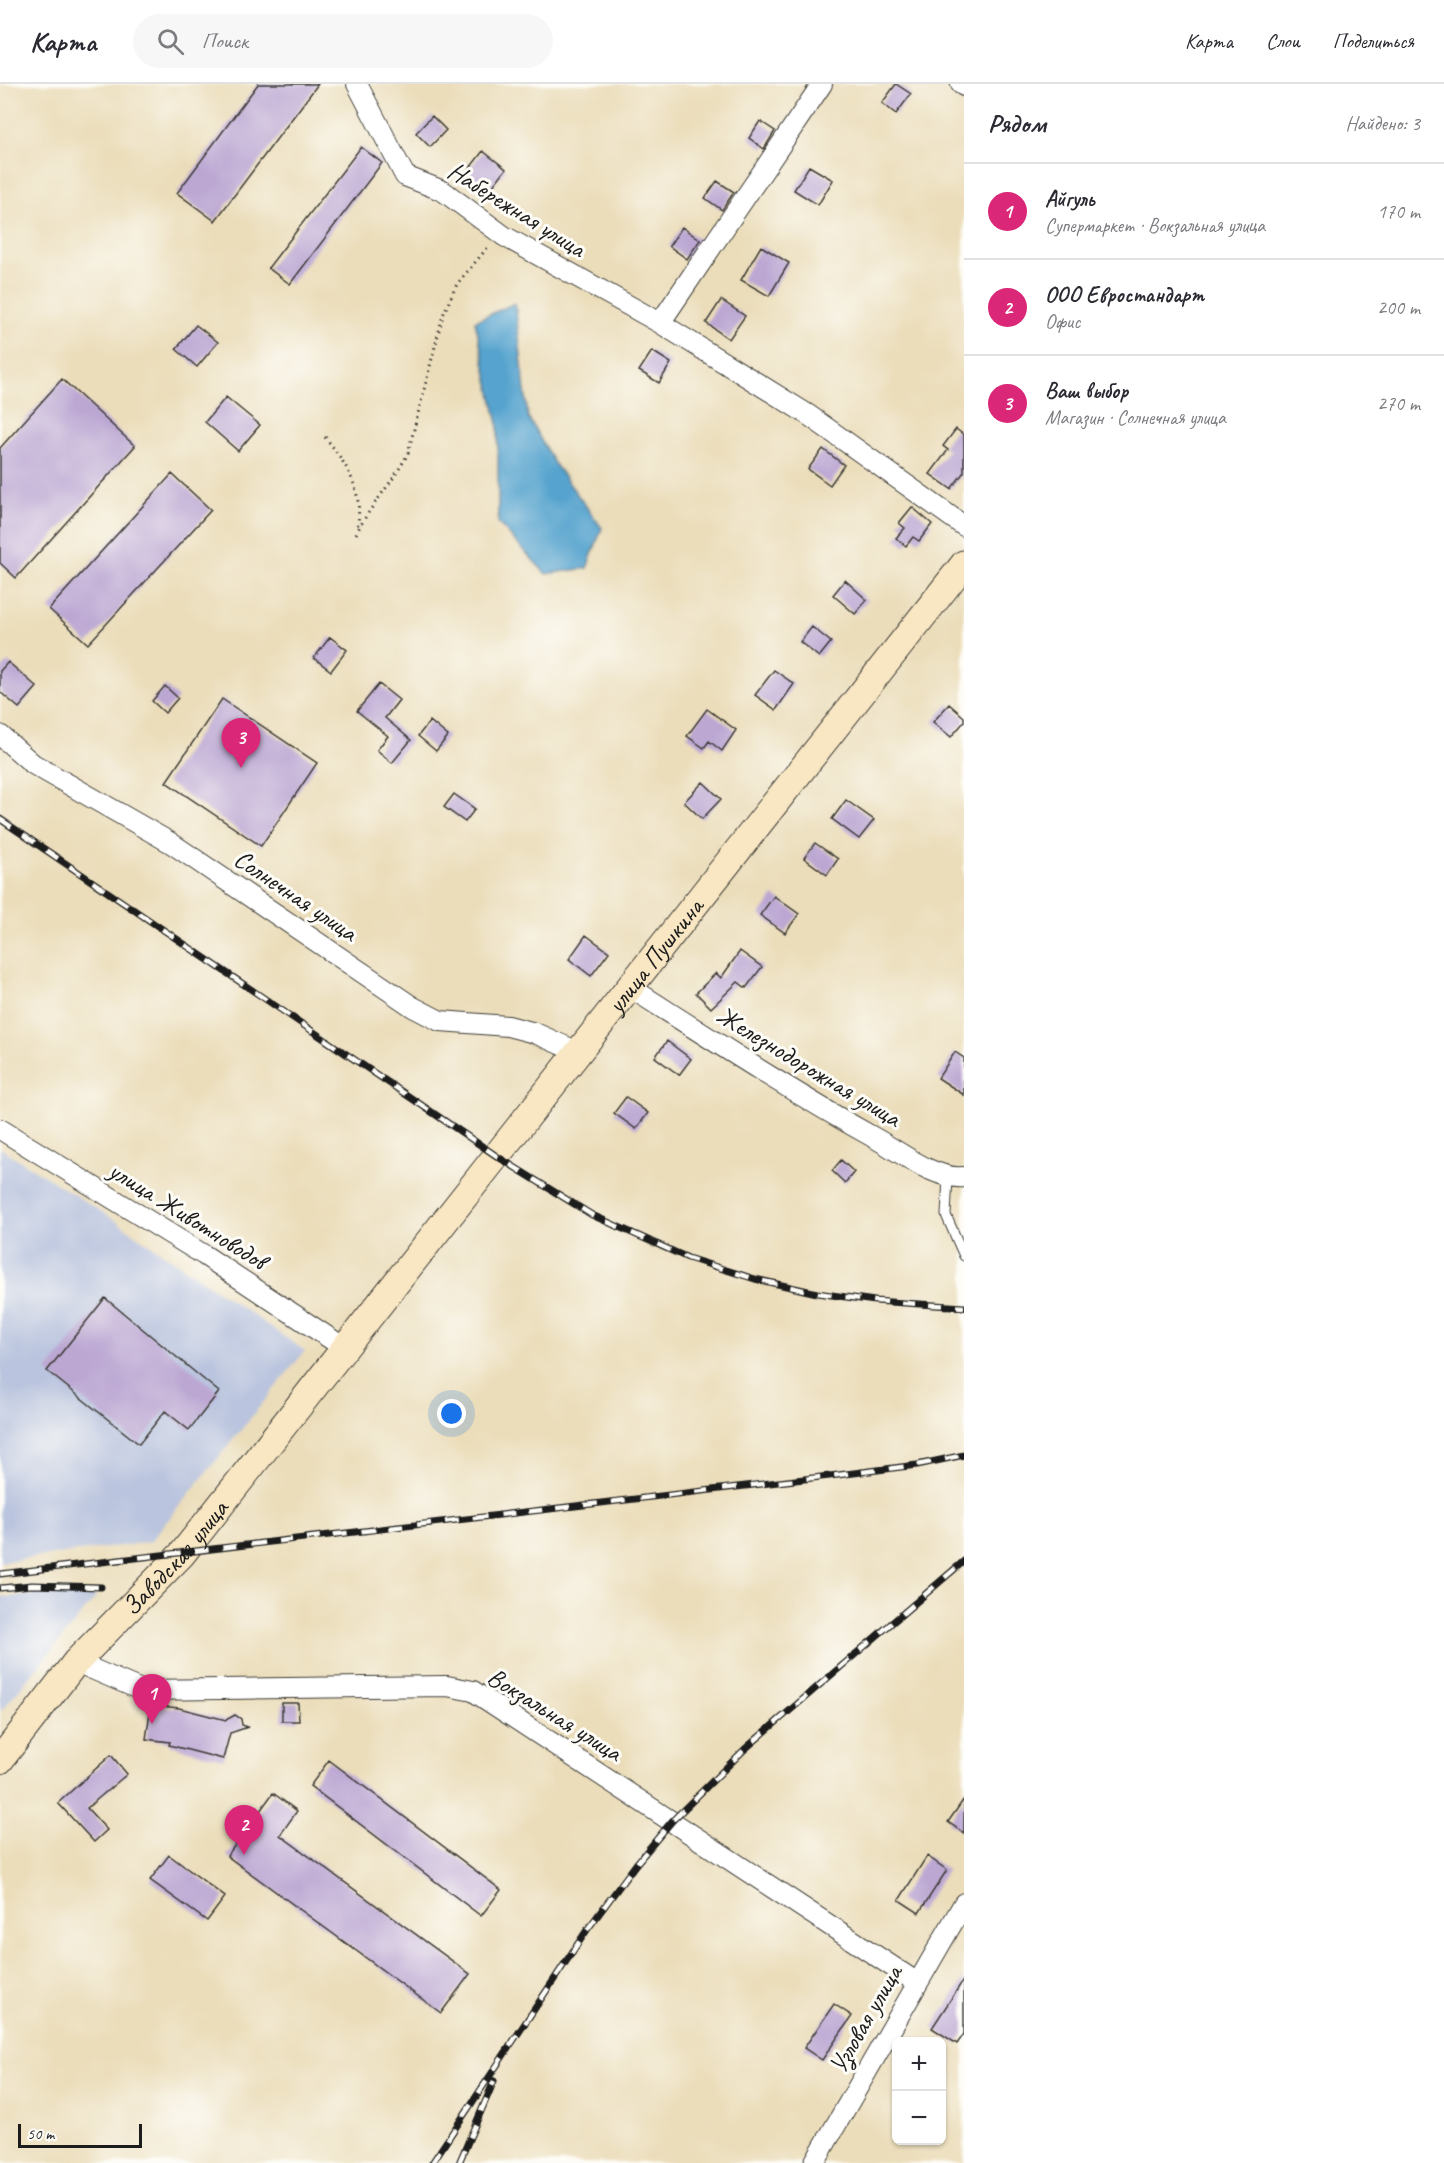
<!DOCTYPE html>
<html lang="ru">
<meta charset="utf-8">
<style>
body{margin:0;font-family:Caveat,sans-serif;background:#f7f7f7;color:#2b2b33}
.controls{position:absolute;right:18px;bottom:18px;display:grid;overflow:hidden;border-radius:9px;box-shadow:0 2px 4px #0004}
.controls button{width:54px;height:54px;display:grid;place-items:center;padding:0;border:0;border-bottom:2px solid #e1e1e2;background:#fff;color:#2b2b33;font:30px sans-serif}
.scale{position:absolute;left:18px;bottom:15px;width:124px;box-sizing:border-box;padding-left:6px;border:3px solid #1c1c1c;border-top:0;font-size:16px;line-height:21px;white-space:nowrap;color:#1c1c1c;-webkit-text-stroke:4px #fdfcf7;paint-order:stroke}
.you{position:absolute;left:452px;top:1330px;width:21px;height:21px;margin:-15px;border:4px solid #fff;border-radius:50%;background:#1a73e8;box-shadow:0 0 0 9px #1a73e833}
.badge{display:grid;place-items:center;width:39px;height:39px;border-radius:50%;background:#db2777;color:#fff;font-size:20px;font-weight:700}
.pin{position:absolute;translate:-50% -50px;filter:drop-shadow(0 2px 3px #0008)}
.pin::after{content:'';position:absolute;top:32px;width:21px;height:18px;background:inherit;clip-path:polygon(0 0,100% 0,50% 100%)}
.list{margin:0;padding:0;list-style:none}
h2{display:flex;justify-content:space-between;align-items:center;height:78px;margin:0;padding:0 24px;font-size:26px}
h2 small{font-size:20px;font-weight:400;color:#7c7c81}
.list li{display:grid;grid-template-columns:39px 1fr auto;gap:18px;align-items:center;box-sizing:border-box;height:96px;padding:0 24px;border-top:2px solid #e1e1e2}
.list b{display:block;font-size:22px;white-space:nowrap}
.list p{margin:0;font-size:20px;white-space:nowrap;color:#7c7c81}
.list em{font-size:20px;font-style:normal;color:#7c7c81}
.icon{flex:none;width:33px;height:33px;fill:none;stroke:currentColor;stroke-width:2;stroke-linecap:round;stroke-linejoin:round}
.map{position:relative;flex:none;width:964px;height:2079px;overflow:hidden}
header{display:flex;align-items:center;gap:36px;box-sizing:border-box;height:84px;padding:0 30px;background:#fff;border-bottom:2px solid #e1e1e2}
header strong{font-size:28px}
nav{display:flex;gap:33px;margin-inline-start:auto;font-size:21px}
.search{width:420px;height:54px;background:#f7f7f7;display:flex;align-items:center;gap:15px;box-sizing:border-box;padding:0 21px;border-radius:33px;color:#7c7c81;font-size:22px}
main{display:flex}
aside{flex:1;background:#fff}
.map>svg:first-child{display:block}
.industrial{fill:#bac4de}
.water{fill:#54a3ce;stroke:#386075;stroke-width:1.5}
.building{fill:#bca7d3}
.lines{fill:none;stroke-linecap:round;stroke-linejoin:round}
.lane-casing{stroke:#3b3934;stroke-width:11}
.street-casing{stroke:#3b3934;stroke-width:22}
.secondary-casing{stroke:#3b3934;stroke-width:29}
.path{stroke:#3b3934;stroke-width:3;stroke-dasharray:1.5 4.5;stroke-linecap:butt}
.lane{stroke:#fff;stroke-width:9}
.street{stroke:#fff;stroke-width:20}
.secondary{stroke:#f9e7c3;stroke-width:27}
.rail-casing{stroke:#1c1c1c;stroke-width:7}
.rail{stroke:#fdfcf7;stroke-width:4.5;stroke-dasharray:14;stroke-linecap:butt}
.labels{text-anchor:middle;stroke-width:6;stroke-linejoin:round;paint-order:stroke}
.street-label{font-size:26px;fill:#1c1c1c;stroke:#fdfcf7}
</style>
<header>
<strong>Карта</strong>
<div class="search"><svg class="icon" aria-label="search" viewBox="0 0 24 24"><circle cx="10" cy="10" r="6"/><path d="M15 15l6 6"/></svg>Поиск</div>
<nav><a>Карта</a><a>Слои</a><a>Поделиться</a></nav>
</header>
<main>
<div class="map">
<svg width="964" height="2079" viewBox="0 0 964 2079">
<rect width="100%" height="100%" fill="#fdfcf7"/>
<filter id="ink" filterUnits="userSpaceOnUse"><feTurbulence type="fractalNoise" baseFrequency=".0167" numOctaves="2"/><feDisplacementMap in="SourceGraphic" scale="12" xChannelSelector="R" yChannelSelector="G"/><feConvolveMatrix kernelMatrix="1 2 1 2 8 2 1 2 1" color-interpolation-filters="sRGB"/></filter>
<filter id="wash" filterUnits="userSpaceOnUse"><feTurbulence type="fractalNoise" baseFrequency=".008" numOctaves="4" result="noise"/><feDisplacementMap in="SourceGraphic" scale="24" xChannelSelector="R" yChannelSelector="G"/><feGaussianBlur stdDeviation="1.35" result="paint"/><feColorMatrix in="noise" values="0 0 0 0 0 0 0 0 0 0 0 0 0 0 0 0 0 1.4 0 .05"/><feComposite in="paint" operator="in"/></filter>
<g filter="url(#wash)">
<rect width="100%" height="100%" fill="#ebddba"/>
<path class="industrial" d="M0,1064L113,1135L305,1267L150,1458L0,1478Z
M76,1508L97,1512L0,1628V1513Z"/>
<path class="water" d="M515,219L528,333L554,379L602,444L587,484L546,490L498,439V340L475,237Z"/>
<g id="blocks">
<path class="building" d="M258,0H318L215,137L177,109Z
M896,0L911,10L896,30L882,19Z
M432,32L446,46L430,63L416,49Z
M760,37L775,47L764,65L749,54Z
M361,63L382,79L290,200L268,184Z
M483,67L506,85L486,111L463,93Z
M809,82L833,96L818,121L794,106Z
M717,97L734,108L722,126L705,114Z
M682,143L700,156L687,175L669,162Z
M761,162L789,179L769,212L741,196Z
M721,216L745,232L729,255L706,239Z
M196,241L218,258L197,283L176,265Z
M652,267L671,279L659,299L639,287Z
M62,295L135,362L16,494L0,479V364Z
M226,313L260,341L238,367L205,338Z
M956,345L964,351V388L951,405L930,390L948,366L943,362Z
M823,365L844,381L830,401L808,385Z
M172,390L211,426L88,560L49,525Z
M912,423L932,440L919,457L913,453L906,462L896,454L905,444L899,439Z
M845,496L867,516L855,530L833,511Z
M812,543L831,558L819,573L800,558Z
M330,553L347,566L331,587L314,574Z
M8,578L37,603L19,624L0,608V587Z
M774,586L794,600L776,626L755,611Z
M379,600L399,616L385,634L411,656L392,679L377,666L388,652L357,627Z
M165,602L178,614L165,629L152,617Z
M222,615L317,679L261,762L166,698Z
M949,620L964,633V638L951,653L933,638Z
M707,625L736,646L722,667L709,657L704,664L687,652Z
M430,637L448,652L436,667L418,652Z
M703,698L721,715L702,735L684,718Z
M454,710L475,725L465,738L444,723Z
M846,716L874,736L859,755L832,735Z
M815,759L838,775L827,791L804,774Z
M774,812L799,830L785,849L760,831Z
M586,851L609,868L591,892L569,875Z
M740,867L762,883L746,904L738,898L711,924L696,909L716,889L721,894Z
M667,957L691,975L679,991L655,973Z
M955,968L964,974V1011L938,994Z
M626,1013L648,1029L636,1045L614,1029Z
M841,1076L854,1088L845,1099L832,1087Z
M105,1214L219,1308L189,1346L165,1327L139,1360L47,1287Z
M282,1619H298L299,1637H282Z
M151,1621L179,1624L226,1636L235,1631L241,1635L242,1641L248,1643L230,1649L223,1675L169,1661L170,1658L146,1655Z
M111,1671L127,1690L87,1724L107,1746L94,1758L58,1719Z
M329,1676L501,1806L481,1832L310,1702Z
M273,1709L297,1727L280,1751L470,1890L441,1929L227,1772Z
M964,1715V1749L948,1738Z
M169,1771L225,1813L207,1837L150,1796Z
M927,1772L947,1786L919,1829L899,1816Z
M964,1895V1950L957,1960L932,1944Z
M834,1920L852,1932L822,1976L804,1964Z"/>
</g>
</g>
<g filter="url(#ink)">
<use href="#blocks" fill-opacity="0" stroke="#3b3934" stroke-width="1.5"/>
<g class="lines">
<defs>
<path id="lane" d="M948,1093L946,1131L964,1172"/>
<path id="street" d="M357,0L405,92L443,107L504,152L660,239L807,330L964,442
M961,0L964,2
M660,239L822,0
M0,651L33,680L171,759L413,923L440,937L508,942L535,949L580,969
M631,904C711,955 790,1007 873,1053C899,1067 934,1096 964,1093
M0,1045L204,1171L346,1265
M76,1578L141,1606L447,1602L473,1607L916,1898
M814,2079L964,1819"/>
<g id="secondary">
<path id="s1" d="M0,1676L76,1578L182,1470L964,480"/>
</g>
</defs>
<use href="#lane" class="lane-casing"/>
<use href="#street" class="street-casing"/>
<use href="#secondary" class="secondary-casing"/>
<path class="path" d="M325,353C348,382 364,407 357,446
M356,450C370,421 394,398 408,369L443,231L457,200L488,163"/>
<use href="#lane" class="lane"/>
<use href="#street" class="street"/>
<use href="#secondary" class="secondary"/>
<defs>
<path id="rail" d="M0,735L498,1073L592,1131L688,1174L755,1195L817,1209L875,1217L964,1223
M0,1490L838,1391L917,1381L964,1371
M0,1504L32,1501L101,1503
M432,2079L587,1846L636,1780L672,1737L745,1665L964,1477
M459,2079L494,1997"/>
</defs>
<use href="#rail" class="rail-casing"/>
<use href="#rail" class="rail"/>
</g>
</g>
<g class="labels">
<g class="street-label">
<text transform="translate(517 125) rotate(32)" y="9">Набережная улица</text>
<text transform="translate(296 811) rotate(34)" y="9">Солнечная улица</text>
<text dy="9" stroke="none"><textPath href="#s1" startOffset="1038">улица Пушкина</textPath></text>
<text transform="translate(809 982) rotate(31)" y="9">Железнодорожная улица</text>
<text transform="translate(188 1131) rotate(32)" y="9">улица Животноводов</text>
<text dy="9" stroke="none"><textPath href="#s1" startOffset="268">Заводская улица</textPath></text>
<text transform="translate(555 1630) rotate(32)" y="9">Вокзальная улица</text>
<text transform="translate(865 1935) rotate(-60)" y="9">Узловая улица</text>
</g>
</g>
</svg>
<div class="controls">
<button>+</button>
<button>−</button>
</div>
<div class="scale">50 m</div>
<div class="you"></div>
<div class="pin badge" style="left:152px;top:1640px">1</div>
<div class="pin badge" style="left:244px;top:1771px">2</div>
<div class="pin badge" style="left:241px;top:684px">3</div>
</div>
<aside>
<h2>Рядом<small>Найдено: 3</small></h2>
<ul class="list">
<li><span class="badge">1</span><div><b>Айгуль</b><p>Супермаркет · Вокзальная улица</p></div><em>170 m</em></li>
<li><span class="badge">2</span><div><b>ООО Евростандарт</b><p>Офис</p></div><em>200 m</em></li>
<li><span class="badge">3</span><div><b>Ваш выбор</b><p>Магазин · Солнечная улица</p></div><em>270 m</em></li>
</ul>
</aside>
</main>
